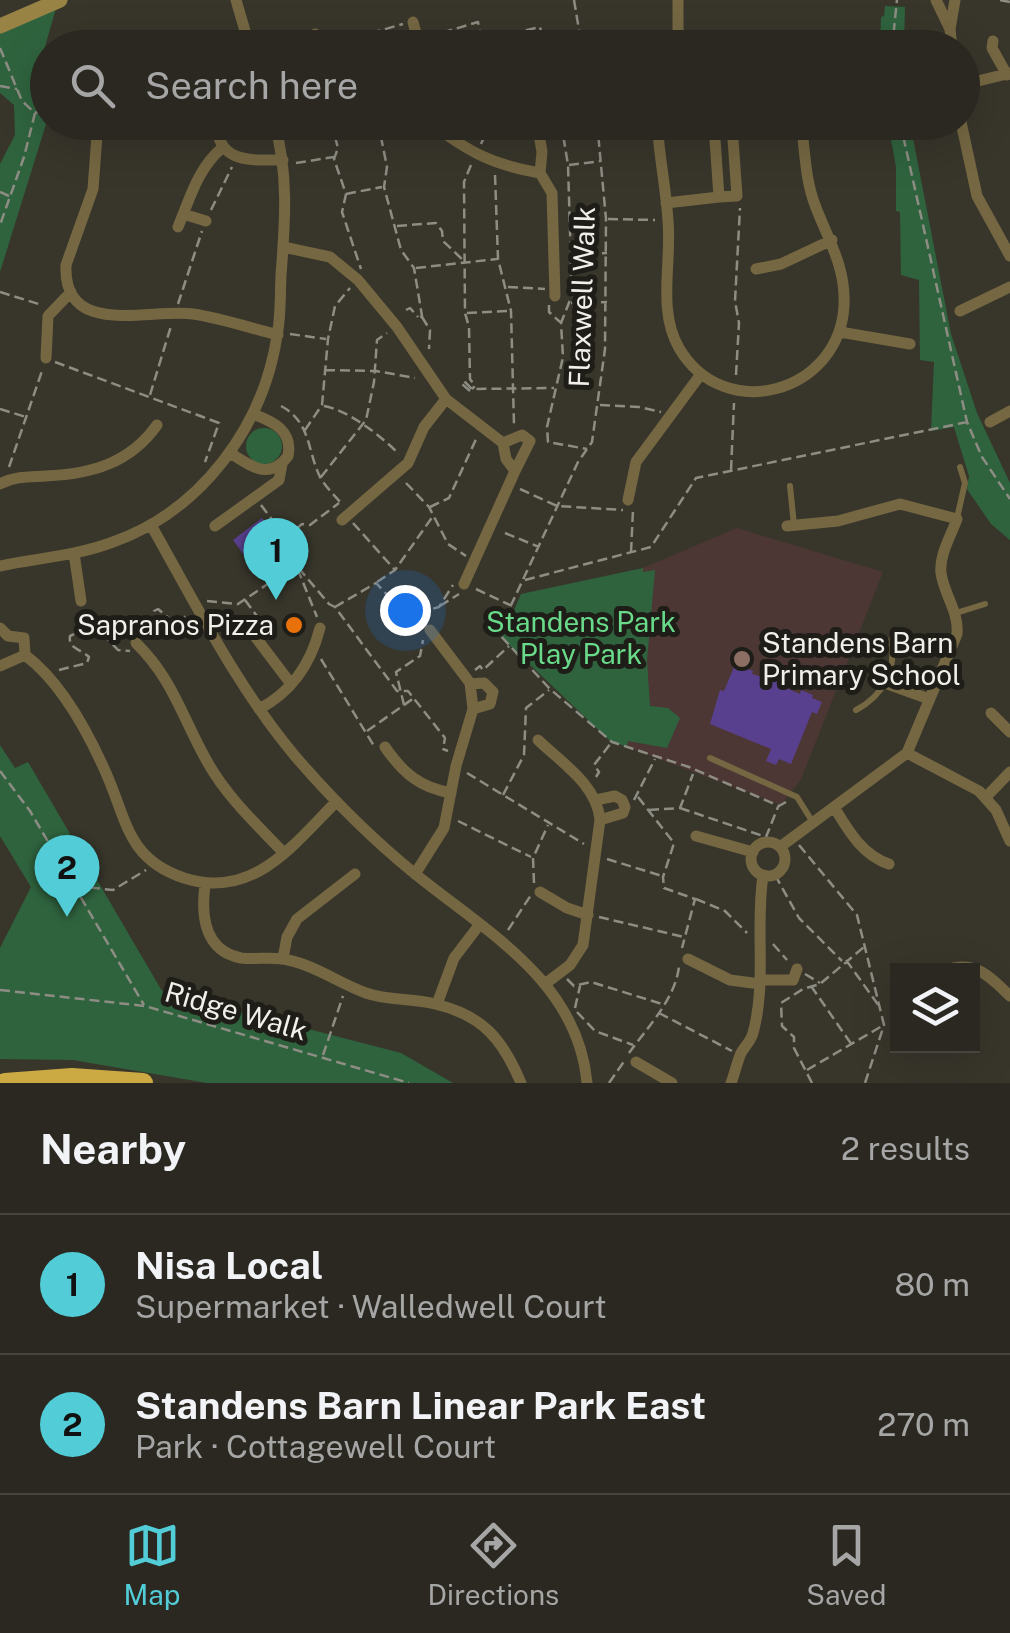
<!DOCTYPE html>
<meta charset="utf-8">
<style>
body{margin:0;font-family:"Public Sans",sans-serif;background:#323029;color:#f1f3f6}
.controls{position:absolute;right:30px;bottom:30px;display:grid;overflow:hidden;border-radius:0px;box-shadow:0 10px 40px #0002}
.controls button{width:90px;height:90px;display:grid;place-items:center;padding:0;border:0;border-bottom:2px solid #46443e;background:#2a2820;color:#f1f3f6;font:50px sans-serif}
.you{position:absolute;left:405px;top:610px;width:35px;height:35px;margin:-25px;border:8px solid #fff;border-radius:50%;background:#1a73e8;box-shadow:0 0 0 15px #1a73e833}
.badge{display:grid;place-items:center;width:65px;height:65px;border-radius:50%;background:#52ccd6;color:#111;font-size:32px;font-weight:700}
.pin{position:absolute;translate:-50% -82px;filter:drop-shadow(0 2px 5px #0008)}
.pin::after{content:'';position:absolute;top:52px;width:35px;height:30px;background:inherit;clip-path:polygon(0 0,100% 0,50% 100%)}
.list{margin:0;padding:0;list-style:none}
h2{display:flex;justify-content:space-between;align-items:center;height:130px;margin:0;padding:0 40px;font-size:42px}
h2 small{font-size:32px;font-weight:400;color:#a5a6a5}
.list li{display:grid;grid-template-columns:65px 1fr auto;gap:30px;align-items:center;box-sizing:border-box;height:140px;padding:0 40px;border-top:2px solid #46443e}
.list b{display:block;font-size:38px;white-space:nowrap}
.list p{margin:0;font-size:32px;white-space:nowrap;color:#a5a6a5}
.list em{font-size:32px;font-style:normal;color:#a5a6a5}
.icon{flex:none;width:55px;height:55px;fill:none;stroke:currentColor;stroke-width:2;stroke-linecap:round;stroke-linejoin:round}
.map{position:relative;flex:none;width:1010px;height:1083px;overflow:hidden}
.search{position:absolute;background:#2a2820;box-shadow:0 10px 40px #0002;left:30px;right:30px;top:30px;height:110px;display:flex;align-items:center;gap:25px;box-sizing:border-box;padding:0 35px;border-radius:55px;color:#a5a6a5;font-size:38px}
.sheet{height:410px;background:#2a2820}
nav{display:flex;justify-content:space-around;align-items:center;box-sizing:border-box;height:140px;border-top:2px solid #46443e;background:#2a2820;font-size:28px;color:#a5a6a5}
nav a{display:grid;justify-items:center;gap:5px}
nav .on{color:#52ccd6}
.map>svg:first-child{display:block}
.education{fill:#4c3734}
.green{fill:#2f633e}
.building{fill:#59408e}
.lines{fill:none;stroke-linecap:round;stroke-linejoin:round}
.path{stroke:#8e8d84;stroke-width:2.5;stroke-dasharray:10 5;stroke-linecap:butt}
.lane{stroke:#756742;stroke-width:6}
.street{stroke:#756742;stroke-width:11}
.secondary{stroke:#988345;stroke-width:15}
.highway{stroke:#cbaa44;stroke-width:20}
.food-dot{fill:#e8710a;stroke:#1e1d18;stroke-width:4}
.education-dot{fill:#8d6e63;stroke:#1e1d18;stroke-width:4}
.labels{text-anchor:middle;stroke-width:10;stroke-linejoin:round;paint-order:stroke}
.street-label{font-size:28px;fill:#f0efe8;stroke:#1e1d18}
.park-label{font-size:28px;fill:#68da89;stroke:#1e1d18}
.poi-label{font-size:28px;fill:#f0efe8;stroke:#1e1d18;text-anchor:end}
</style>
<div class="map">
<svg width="1010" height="1083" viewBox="0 0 1010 1083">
<rect width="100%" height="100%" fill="#38362b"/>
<path class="education" d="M737,528L883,572L801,779L781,805L627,747L643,568Z"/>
<path class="green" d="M58,1L41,61L47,92V121L0,272V164L15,135L14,105L0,93V26Z
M885,6L905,7L904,47H880L881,17L884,16Z
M888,123H910L951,334L977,413L1010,483V540L991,524L967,489L969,476L954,427L931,431L934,362L920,360L919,280L901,275L900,212L896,211V167Z
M246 446a18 18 0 1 1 36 0a18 18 0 1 1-36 0Z
M643,568V572L655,570L647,660L650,706L668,708L680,718L667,748L628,741L627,747L609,740L502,638L521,594Z
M0,745L15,768L28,762L162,991L401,1053L453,1083H207L73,1060L0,1059V948L31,887L0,836Z"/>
<path class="building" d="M262,518L278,540L272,544L275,547L251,565L233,540Z
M740,666L753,671L752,674L783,683L782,686L800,694L801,690L813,695L812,698L822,702L817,714L812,712L791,764L779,759L776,765L766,761L771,749L710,724L720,690L724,691L734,667L739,669Z"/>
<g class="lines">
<path class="path" d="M574,0L582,48
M1000,0L1010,2
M521,33L524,48
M428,37L478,22L483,48
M580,38L673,48
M482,40L540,27L545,48
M546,43L577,34
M0,48L22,101L35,113L24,157L0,225
M367,48L371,33L403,24
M892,48L897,0
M0,86L17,89
M35,113L48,108
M331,122L338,148L334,159L346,194L342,212L361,269
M408,122L381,137L387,167L384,187L401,250L414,268L422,316L419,318
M561,122L568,165L572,295L561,323L563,357L547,427L548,442L587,449
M597,122L606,219L605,349L592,442L578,462L498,633L550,689L612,742L689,767L779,806L786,802
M900,122L967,422L982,457L1010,499
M746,136L748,122
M481,144L491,122
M296,163L334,157
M471,165L464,182L465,313L469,327L470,379L475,386L472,389
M569,165L601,161
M495,175L498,259L511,311L514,425
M0,192L9,196
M346,194L382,187
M211,210L232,167
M608,219L655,220
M397,226L436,223L442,231L443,241L463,260
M572,254L607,253
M416,268L497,259
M508,287L545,289
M0,292L42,305
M571,303L607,302
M178,304L202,231
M549,305V312L560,322
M406,310L410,308L418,317
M467,313L509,311
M422,317L430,330L429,349
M290,334L326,339
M55,362L219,423L205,462
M325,370L376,371L415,378
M736,375L739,323L735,301L740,208
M470,391L462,384L464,381L472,389L554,388
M150,395L171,326
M600,405L639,407L661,412
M281,406C311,422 307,450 320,477C325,486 334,495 341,503
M324,406C348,410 381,436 399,454
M0,409L26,417
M305,430L322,405L328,339L335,306L350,288
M9,467L42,371
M731,470L734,403
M321,477L366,420L374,382L377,340L387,333
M406,483L429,507L448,544L466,556
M520,489L557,506L623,510
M261,505L292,546L296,565L317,617
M430,507L449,498L477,437
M353,523L395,570
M505,533L539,547
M294,544L296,529L302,524L310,525L339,503
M631,552L633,510
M525,580L651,547L696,478L967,422
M377,582L395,570L433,516
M476,589L510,605
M245,600L262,623L260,627
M207,601L238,604L296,565L329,604L335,607L397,691H408L445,738L443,749L448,751
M440,606L459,594
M335,607L376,583L407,616L439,607L453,585
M144,634L152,632L155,627L154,611L158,609L176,624L186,616
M321,659L374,746
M59,670L87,663L89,657C81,649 68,649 70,636L79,632L78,619L81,617L91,621L118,650L130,651
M475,670L480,666L483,670L509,646
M404,705L396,672L420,656L423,640
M367,731L414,698
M0,771L30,811L144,1005
M467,773L584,844
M596,777L599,772L594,765L611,743
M503,795L524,755L526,708L549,690
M638,797L674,843L663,877L664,888L695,899L682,948
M634,800L655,759
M680,808L766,837L778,807
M649,810L680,808L693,774
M458,821L531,857
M799,845L857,915L884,1025L865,1083
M607,859L662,876
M775,875L799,918L842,961
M534,883L533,858L548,825
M75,886L113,890L146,870
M696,899L725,911L747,933
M599,917L684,937
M508,930L531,895
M773,944L787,960
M846,960L879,1006
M805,974L820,983
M567,979L574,986L591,982L662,1004
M811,986L852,1045
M0,990L145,1006L409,1083
M575,1008L580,986
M577,1012L595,1031L633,1045
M659,1013L732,1051
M629,1053C647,1028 676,998 679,966
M323,1055L343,996
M807,1070L882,1026
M609,1083L625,1060
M812,1083L794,1048V1037L782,1026L781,1003L803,989L820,984L864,947"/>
<path class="lane" d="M790,486L794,525
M957,518L965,483L960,467
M956,613L985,604
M856,710C883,696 897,670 891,640
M710,758L797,797L812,821"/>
<path class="street" d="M236,0L250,48
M678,0V30L685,48
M936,0L950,29
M413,22L420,48
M993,41L992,48L1007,75
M312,48L315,34
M952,48L950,29L955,0
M962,85L1010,73
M98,122L93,189L66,265C63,339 150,308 193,314C221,318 250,328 278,335
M216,122C218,164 250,160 283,160
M429,122C467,151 492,165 540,173L552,193L555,296
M537,122L542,152L540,173
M657,122C659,156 666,188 668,221C672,262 657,310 679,348C724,425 839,393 844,306C846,266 828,240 815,205C805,179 805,150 801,122
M961,122L977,196L1010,256
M666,203L719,197L714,125H732L737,196L719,197
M183,214L206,221
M178,227C190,198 198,168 222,148
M283,247L330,257L358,280L397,327L446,399L503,443L506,459L515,471L464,584
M756,269L781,264L832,240
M960,311L1010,287
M840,332L910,344
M46,358L48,316L71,292
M990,422L1010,411
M503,443L522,435L530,441L515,471
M230,453C251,466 269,481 288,456C293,431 274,422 253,414
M0,484C15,476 30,477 46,476C92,474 130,463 157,425
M628,500L636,462L701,374
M342,520L408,463L424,427L446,399
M151,525C195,603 237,687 295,756C332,799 371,838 414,873C485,931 578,981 587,1083
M215,526L279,480L282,464
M74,553L81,601
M0,566C38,558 76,556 113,542C201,511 263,427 277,336C281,316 280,295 281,275C285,224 289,172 274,122
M0,628L8,636L24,638L25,655
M254,635L291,684
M136,643C174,680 183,720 208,763C227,797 257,825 284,853
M25,655C61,682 88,732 106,773C127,820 127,859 184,878C253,900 292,846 336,802
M0,666L25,655
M885,683L929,699
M470,684L484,683L493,692L490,704L473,709
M259,709C292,692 311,663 320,628
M991,713L1010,732
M538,740C562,763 597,785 600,820L583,945L570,965L545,984
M385,747C403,773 419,787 451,793
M907,753L979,791L996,810L1010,841
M986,797L1010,772
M596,800L615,796L622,800L625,807L623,813L600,820
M834,807C848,830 862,855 889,864
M696,836L753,852
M751 859a17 17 0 1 1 34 0a17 17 0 1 1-34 0Z
M780,847L907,753L957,634C959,611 944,595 941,573C939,555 951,536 957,519L900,504L838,521L787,526
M415,874L444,828L456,766L473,709L470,683L430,630
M205,885C201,915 204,951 241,958C257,960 273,956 288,960C316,966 339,983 366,993C388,1001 412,998 435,1004C483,1015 503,1040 521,1083
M540,892L567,908L588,915
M283,958L287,937L297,919L355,874
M688,959L730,980L760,984
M944,971C974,959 989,976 1010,996
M760,980H793L797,969
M437,1004L454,958L480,924
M636,1062L672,1083
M731,1083C735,1073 737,1062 741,1053C745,1046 751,1041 753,1033C767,982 755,928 763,876"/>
<path class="secondary" d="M0,26L60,0"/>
<path class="highway" d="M5,1083L72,1078L143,1083"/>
</g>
<circle class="food-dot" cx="294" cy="625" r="10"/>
<circle class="education-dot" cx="742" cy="659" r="10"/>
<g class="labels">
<g class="street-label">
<text transform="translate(582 297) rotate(-88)" y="10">Flaxwell Walk</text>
<text transform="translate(236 1011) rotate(16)" y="10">Ridge Walk</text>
</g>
<g class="park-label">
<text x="581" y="632">Standens Park<tspan x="581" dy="32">Play Park</tspan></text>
</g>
<g class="poi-label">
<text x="274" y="635">Sapranos Pizza</text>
<text x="762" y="653" text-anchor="start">Standens Barn<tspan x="762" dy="32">Primary School</tspan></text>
</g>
</g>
</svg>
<div class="controls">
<button><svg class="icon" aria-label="layers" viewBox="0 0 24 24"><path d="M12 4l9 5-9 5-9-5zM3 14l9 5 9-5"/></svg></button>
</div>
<div class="you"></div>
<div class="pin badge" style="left:276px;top:600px">1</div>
<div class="pin badge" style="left:67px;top:917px">2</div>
<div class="search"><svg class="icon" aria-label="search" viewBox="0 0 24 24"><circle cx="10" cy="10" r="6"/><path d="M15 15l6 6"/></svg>Search here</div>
</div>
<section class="sheet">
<h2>Nearby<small>2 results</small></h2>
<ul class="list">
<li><span class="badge">1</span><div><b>Nisa Local</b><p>Supermarket · Walledwell Court</p></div><em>80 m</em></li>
<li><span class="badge">2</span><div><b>Standens Barn Linear Park East</b><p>Park · Cottagewell Court</p></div><em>270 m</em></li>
</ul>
</section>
<nav>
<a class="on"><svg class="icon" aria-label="map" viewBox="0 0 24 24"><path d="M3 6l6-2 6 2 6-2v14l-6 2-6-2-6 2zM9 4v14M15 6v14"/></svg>Map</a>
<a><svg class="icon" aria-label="directions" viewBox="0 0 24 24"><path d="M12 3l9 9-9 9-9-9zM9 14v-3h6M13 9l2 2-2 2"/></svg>Directions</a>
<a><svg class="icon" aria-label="saved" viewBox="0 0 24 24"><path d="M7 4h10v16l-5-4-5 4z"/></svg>Saved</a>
</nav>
